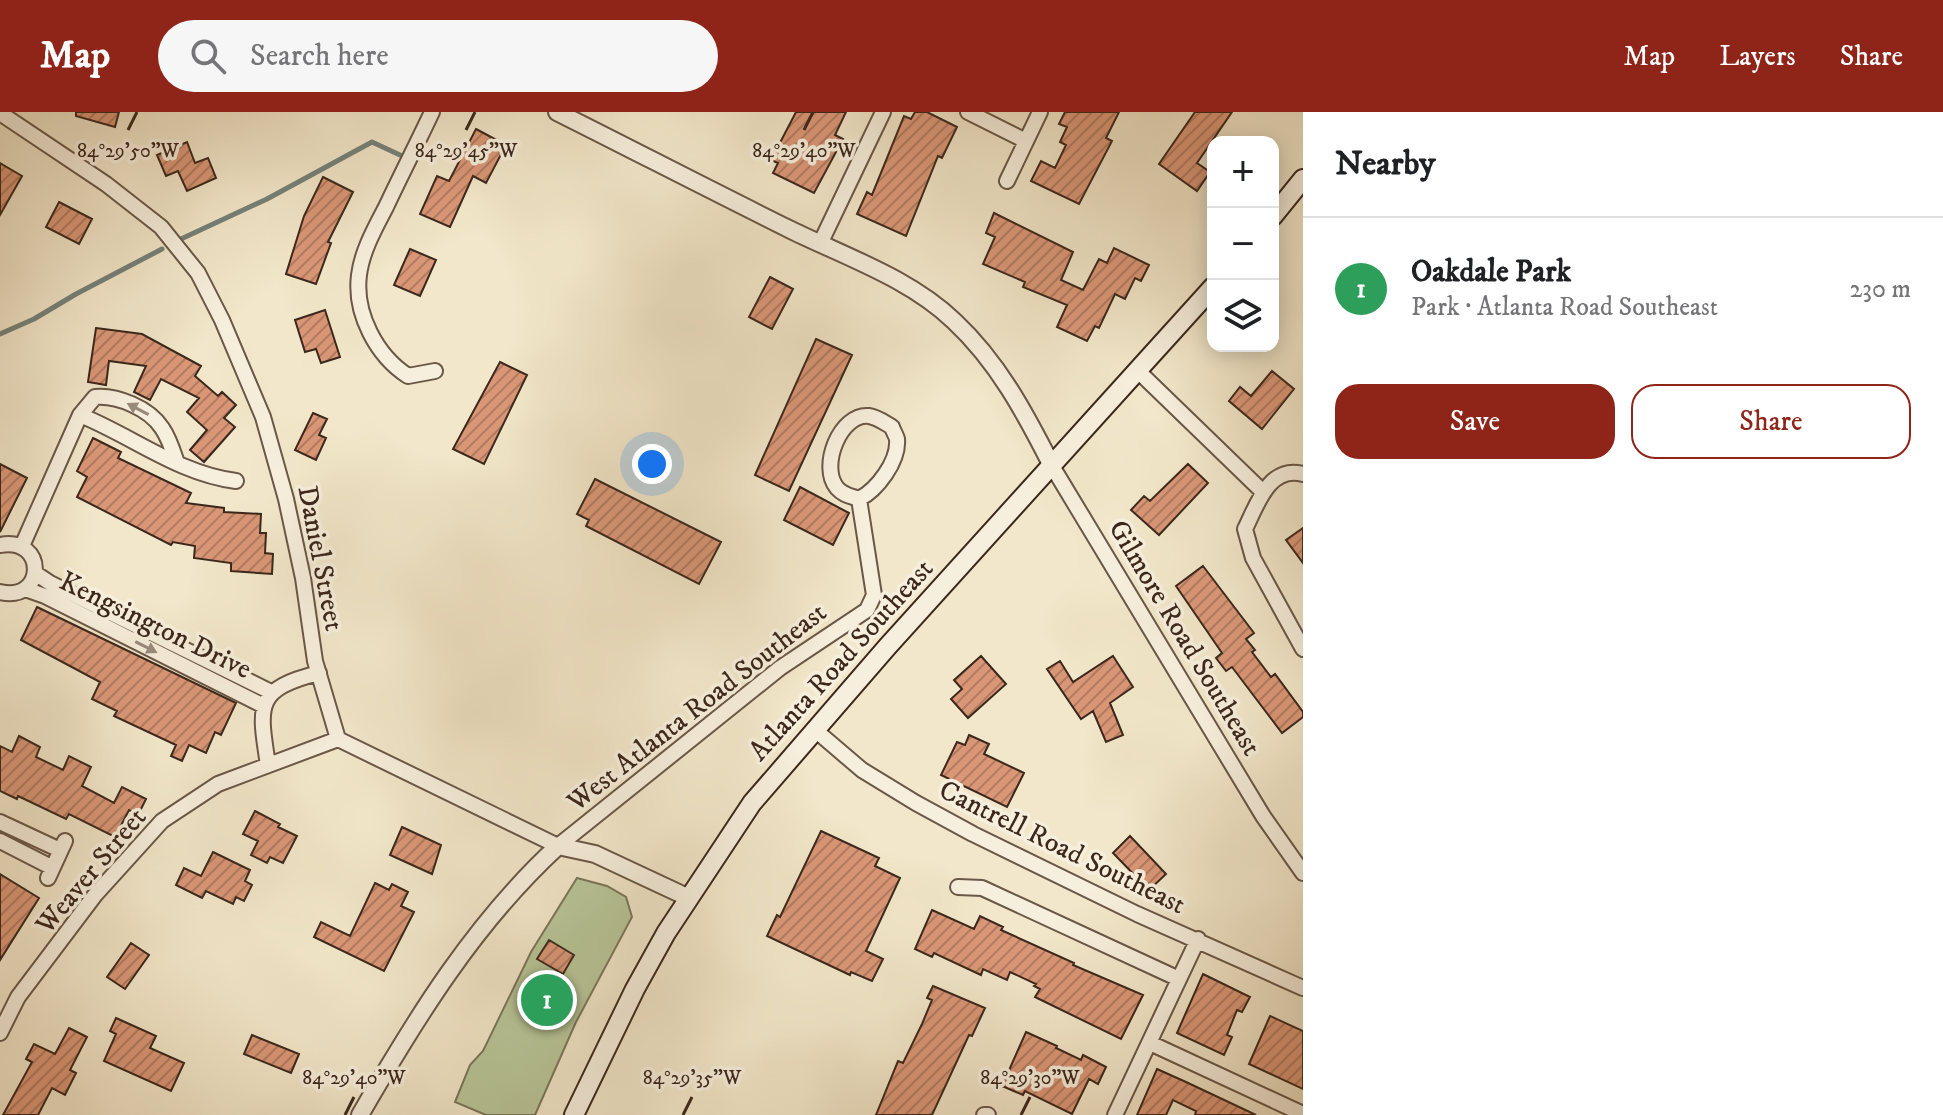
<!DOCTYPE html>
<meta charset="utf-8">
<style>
body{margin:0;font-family:"IM FELL DW Pica",serif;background:#f6f6f6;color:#202124}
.controls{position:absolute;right:24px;top:24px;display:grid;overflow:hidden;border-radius:16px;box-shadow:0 4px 20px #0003}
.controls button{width:72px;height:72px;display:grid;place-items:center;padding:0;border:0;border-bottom:2px solid #e0e0e0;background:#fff;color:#202124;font:40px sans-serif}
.you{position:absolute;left:652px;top:352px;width:28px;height:28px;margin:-20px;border:6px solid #fff;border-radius:50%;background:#1a73e8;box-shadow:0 0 0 12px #1a73e833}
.badge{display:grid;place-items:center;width:52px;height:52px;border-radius:50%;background:#8f2418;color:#fff;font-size:26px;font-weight:700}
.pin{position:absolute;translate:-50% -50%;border:4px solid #fff;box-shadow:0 2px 8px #0006}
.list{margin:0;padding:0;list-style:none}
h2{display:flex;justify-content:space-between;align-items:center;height:104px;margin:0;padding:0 32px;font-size:34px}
h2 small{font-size:26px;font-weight:400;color:#757577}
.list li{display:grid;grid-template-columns:52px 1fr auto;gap:24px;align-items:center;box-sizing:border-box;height:144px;padding:0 32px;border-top:2px solid #e0e0e0}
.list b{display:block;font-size:30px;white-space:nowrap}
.list p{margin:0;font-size:26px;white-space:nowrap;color:#757577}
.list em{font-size:26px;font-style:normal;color:#757577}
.actions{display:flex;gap:16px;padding:24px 32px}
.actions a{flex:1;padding:18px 0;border:2px solid #8f2418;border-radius:24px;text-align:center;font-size:28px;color:#8f2418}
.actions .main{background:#8f2418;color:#fff}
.icon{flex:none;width:44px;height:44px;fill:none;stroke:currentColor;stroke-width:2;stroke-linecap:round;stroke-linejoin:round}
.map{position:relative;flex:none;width:1303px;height:1003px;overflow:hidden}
header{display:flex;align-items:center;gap:48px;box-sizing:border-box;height:112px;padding:0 40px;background:#8f2418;color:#fff}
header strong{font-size:38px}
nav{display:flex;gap:44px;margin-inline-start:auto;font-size:28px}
.search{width:560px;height:72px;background:#f6f6f6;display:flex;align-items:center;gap:20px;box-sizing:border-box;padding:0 28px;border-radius:44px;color:#757577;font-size:30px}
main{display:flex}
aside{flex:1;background:#fff}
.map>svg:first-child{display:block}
.green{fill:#b8c699;stroke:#7a765a;stroke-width:2}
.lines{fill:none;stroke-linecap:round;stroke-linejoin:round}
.stream{stroke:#75827a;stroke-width:5}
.building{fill:url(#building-hatch);stroke:#3b271b;stroke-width:2}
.minor-casing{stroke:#695747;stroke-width:18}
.tertiary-casing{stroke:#695747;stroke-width:20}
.secondary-casing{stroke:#3b271b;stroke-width:22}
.minor{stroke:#f7efdd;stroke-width:14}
.tertiary{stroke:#f7efdd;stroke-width:16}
.secondary{stroke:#f7efdd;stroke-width:18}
.oneway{fill:#998b7c}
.ticks{fill:none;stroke:#3b271b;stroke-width:3}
.labels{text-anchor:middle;stroke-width:7;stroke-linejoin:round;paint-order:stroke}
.street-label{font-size:28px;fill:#3b271b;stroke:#f7efdd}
.ticks-label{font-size:20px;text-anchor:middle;fill:#3b271b;stroke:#f7efdd;stroke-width:7;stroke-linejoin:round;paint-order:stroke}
</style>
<header>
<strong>Map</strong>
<div class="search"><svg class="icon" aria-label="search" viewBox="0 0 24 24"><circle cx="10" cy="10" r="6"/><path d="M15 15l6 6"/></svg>Search here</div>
<nav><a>Map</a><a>Layers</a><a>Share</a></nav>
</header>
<main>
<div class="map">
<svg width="1303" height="1003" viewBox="0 0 1303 1003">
<defs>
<pattern id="building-hatch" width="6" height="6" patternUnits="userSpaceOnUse" patternTransform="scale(2)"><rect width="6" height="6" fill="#da9777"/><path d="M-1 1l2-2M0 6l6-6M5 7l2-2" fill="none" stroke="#b27b61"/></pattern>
</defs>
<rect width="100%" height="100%" fill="#f2e7ca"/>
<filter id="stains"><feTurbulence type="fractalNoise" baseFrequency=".0025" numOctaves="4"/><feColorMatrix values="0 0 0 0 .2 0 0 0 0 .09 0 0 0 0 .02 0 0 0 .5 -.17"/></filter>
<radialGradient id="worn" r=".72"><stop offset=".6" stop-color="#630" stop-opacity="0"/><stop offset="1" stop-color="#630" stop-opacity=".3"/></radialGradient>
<path class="green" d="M577,766L607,774L626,785L632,805L576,910L535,1003H486L455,990L470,953L483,939L531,840Z"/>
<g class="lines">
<path class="stream" d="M181,127L267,87L372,30L400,43
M0,222L34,207L76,182L162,137"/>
</g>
<path class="building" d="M76,0H119L115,15L76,4Z
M796,0H846L835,23L843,27L814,81L773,61L778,51L771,48Z
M915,0H927L957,15L942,46L938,44L906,124L857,102L867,80L872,83L904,4L911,7Z
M1065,0H1119L1106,26L1112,29L1079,92L1031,69L1041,49L1055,56L1066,33L1060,30L1067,15L1059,12Z
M1195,0H1232L1197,51L1210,60L1197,79L1159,52Z
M476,17L506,33L486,71L473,64L450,115L420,102L437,64L449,69Z
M187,30L195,51L208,46L216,66L187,79L178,59L166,64L157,43Z
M0,51L22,64L0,103Z
M323,65L353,80L328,130L331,131L316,172L286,162L304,104Z
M59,90L92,107L79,132L46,115Z
M994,101L1073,140L1061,168L1083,178L1099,147L1107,151L1114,136L1149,153L1141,169L1135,166L1125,187L1115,182L1099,216L1095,214L1087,229L1057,215L1067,193L1023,175L1025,170L983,152L995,125L986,121Z
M410,137L436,148L420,184L394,173Z
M770,165L793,177L772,217L749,205Z
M325,198L340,245L321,251L316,237L305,240L295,208Z
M96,216L142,222L201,254L195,264L218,284L222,280L236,293L224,306L235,315L204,350L190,338L207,318L187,300L199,286L161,267L150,288L134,280L146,254L109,249L106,273L88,270Z
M816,227L852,243L789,379L755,363Z
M500,250L527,263L484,352L453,337Z
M1272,259L1294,277L1262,317L1229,289L1240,275L1251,284Z
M313,301L327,307L319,323L326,326L316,348L295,338Z
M93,326L121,340L118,346L191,381L186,391L224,396V400L261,402L260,421H266L265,441L273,442L272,462L231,459V451L194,446L195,434L173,430L171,433L77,385L87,365L77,359Z
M0,352L27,366L0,420Z
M1188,352L1208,371L1159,423L1131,398L1144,384L1150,389Z
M595,367L721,430L699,472L586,414L589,408L577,402Z
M800,375L849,401L833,433L784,408Z
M1303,416V451L1286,428Z
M1203,454L1254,521L1246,527L1255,538L1252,540L1271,565L1275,562L1303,600V605L1282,621L1232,555L1226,559L1216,546L1222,541L1176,474Z
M37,495L236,591L221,623L215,620L206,641L189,633L182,649L171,644L176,633L114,604L117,599L92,587L100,570L21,528Z
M981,544L1006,572L968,606L951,587L962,577L954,568Z
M1113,544L1133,575L1110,591L1123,623L1106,630L1093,599L1081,607L1047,557L1060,549L1073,570Z
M969,623L989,632L984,642L1024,661L1007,695L941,663L957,630L965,633Z
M19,624L40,635L36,645L63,658L69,644L91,655L82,674L114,691L122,675L146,687L138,703L129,698L115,725L69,702L66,707L18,684L17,687L0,679V634L12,640Z
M255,699L280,712L278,715L297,724L283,751L270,745L267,751L251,743L258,729L243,722Z
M402,715L441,733L432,762L390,743Z
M821,719L879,746L875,754L900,766L866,839L883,847L872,869L851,860L850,863L767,824L777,803L780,805Z
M1130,724L1166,762L1149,778L1113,741Z
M213,740L250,758L245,769L252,773L244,789L236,785L233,792L206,779L202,786L176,773L184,756L201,764Z
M0,762L39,786L0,848Z
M375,771L389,778L392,772L408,780L401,794L414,800L384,859L314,825L321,810L350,824Z
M932,798L974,817L980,804L1003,815L1001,818L1074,851L1073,853L1143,883L1121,927L1035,885L1040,877L1034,874L1036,872L1010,860L1007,868L983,857L981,863L934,841L932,845L915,837Z
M549,828L574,843L563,862L537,847Z
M131,831L149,843L125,877L107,865Z
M1203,862L1250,885L1242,900L1237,898L1227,923L1232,925L1224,943L1177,921Z
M933,874L985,896L972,924L969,923L932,1003H876L898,949L903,951L922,912L932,888L927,886Z
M1270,904L1303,919V977L1249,952Z
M116,906L156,924L150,936L184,951L171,979L104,949L116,922L110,919Z
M69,916L87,925L70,958L76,961L65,983L52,976L38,1003H3L32,950L26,947L34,932L55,942Z
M1026,920L1057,934L1056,936L1081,948L1083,943L1106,955L1098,972L1089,967L1072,1002L1025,979L1023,983L1002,974Z
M252,923L299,942L291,961L244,942Z
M1157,957L1186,970L1256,1003H1195L1196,999L1173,988L1166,1003H1137Z"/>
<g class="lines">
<defs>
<path id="minor" d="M432,0C417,32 401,63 386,95C375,116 362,139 359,163C354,202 377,244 408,264L435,259
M968,0L1026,29
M0,1L106,72L161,115L198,161L222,208L263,305L286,387L303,466L315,549L338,627L558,734L780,556L867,498L874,483L859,387C877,378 899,349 897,327C896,323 893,319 892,315C885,311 877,305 869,304C840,301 819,355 837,376C843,383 851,384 859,387
M1007,69L1040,0
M820,132L883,0
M1138,259L1263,380
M80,303C132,324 179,362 236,369
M1052,354L1263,704L1303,761
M1303,362C1269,353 1257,393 1245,417L1253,446L1303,537
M0,433C47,424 46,491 0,480
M22,434L80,303L95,285C117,283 149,296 162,316C169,326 173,339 177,351
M35,461L50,471L271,580
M25,477L45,484L264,594
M814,617L862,658L916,691L973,722L1137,802L1303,876
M268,653C259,594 254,577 319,561
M0,710L60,738
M0,729L51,755
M48,766L65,729
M958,775L982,776L1179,867
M0,921L18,885L95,783L162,709L218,672L338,627
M1150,931L1303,1002
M984,1003H988
M1115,1003L1198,827"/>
<path id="tertiary" d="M557,0C635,39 712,79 791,118C846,145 909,166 954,209C998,250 1025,301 1052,354
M360,1003C416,906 475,810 558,734L595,742L687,785"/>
<path id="secondary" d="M1273,104L1303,67
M574,1003L635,877L666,821L752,691L888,534L1213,175"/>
</defs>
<use href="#minor" class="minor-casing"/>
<use href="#tertiary" class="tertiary-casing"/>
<use href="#secondary" class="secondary-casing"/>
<use href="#minor" class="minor"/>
<use href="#tertiary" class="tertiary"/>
<use href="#secondary" class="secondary"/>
</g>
<defs><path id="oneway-solid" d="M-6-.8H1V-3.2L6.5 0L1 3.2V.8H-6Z" transform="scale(2)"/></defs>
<g class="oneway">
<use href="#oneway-solid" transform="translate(138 297) rotate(-152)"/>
<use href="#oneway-solid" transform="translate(146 535) rotate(27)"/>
</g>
<path class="ticks" d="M128,18L137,0M466,18L475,0M804,18L813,0M345,1003L354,985M683,1003L692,985M1021,1003L1030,985"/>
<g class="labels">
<g class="street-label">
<text transform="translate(322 446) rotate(79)" y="10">Daniel Street</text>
<text transform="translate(156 512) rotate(26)" y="10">Kengsington Drive</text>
<text transform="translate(1186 525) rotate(59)" y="10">Gilmore Road Southeast</text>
<text transform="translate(840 547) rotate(-48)" y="10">Atlanta Road Southeast</text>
<text transform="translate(696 594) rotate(-38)" y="10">West Atlanta Road Southeast</text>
<text transform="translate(1063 734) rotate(26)" y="10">Cantrell Road Southeast</text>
<text transform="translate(90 758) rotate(-50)" y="10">Weaver Street</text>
</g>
</g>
<g class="ticks-label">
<text x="128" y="45">84°29'50"W</text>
<text x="466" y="45">84°29'45"W</text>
<text x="804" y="45">84°29'40"W</text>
<text x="354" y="972">84°29'40"W</text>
<text x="692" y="972">84°29'35"W</text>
<text x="1030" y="972">84°29'30"W</text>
</g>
<rect width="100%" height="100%" filter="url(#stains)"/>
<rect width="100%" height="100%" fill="url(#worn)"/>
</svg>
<div class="controls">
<button>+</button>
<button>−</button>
<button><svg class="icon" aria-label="layers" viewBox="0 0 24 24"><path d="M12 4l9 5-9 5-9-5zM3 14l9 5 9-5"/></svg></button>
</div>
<div class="you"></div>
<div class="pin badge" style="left:547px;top:888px;background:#2e9e5b">1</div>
</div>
<aside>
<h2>Nearby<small></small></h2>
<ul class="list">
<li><span class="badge" style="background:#2e9e5b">1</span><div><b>Oakdale Park</b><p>Park · Atlanta Road Southeast</p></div><em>230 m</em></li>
</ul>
<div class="actions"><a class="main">Save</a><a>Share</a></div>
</aside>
</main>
